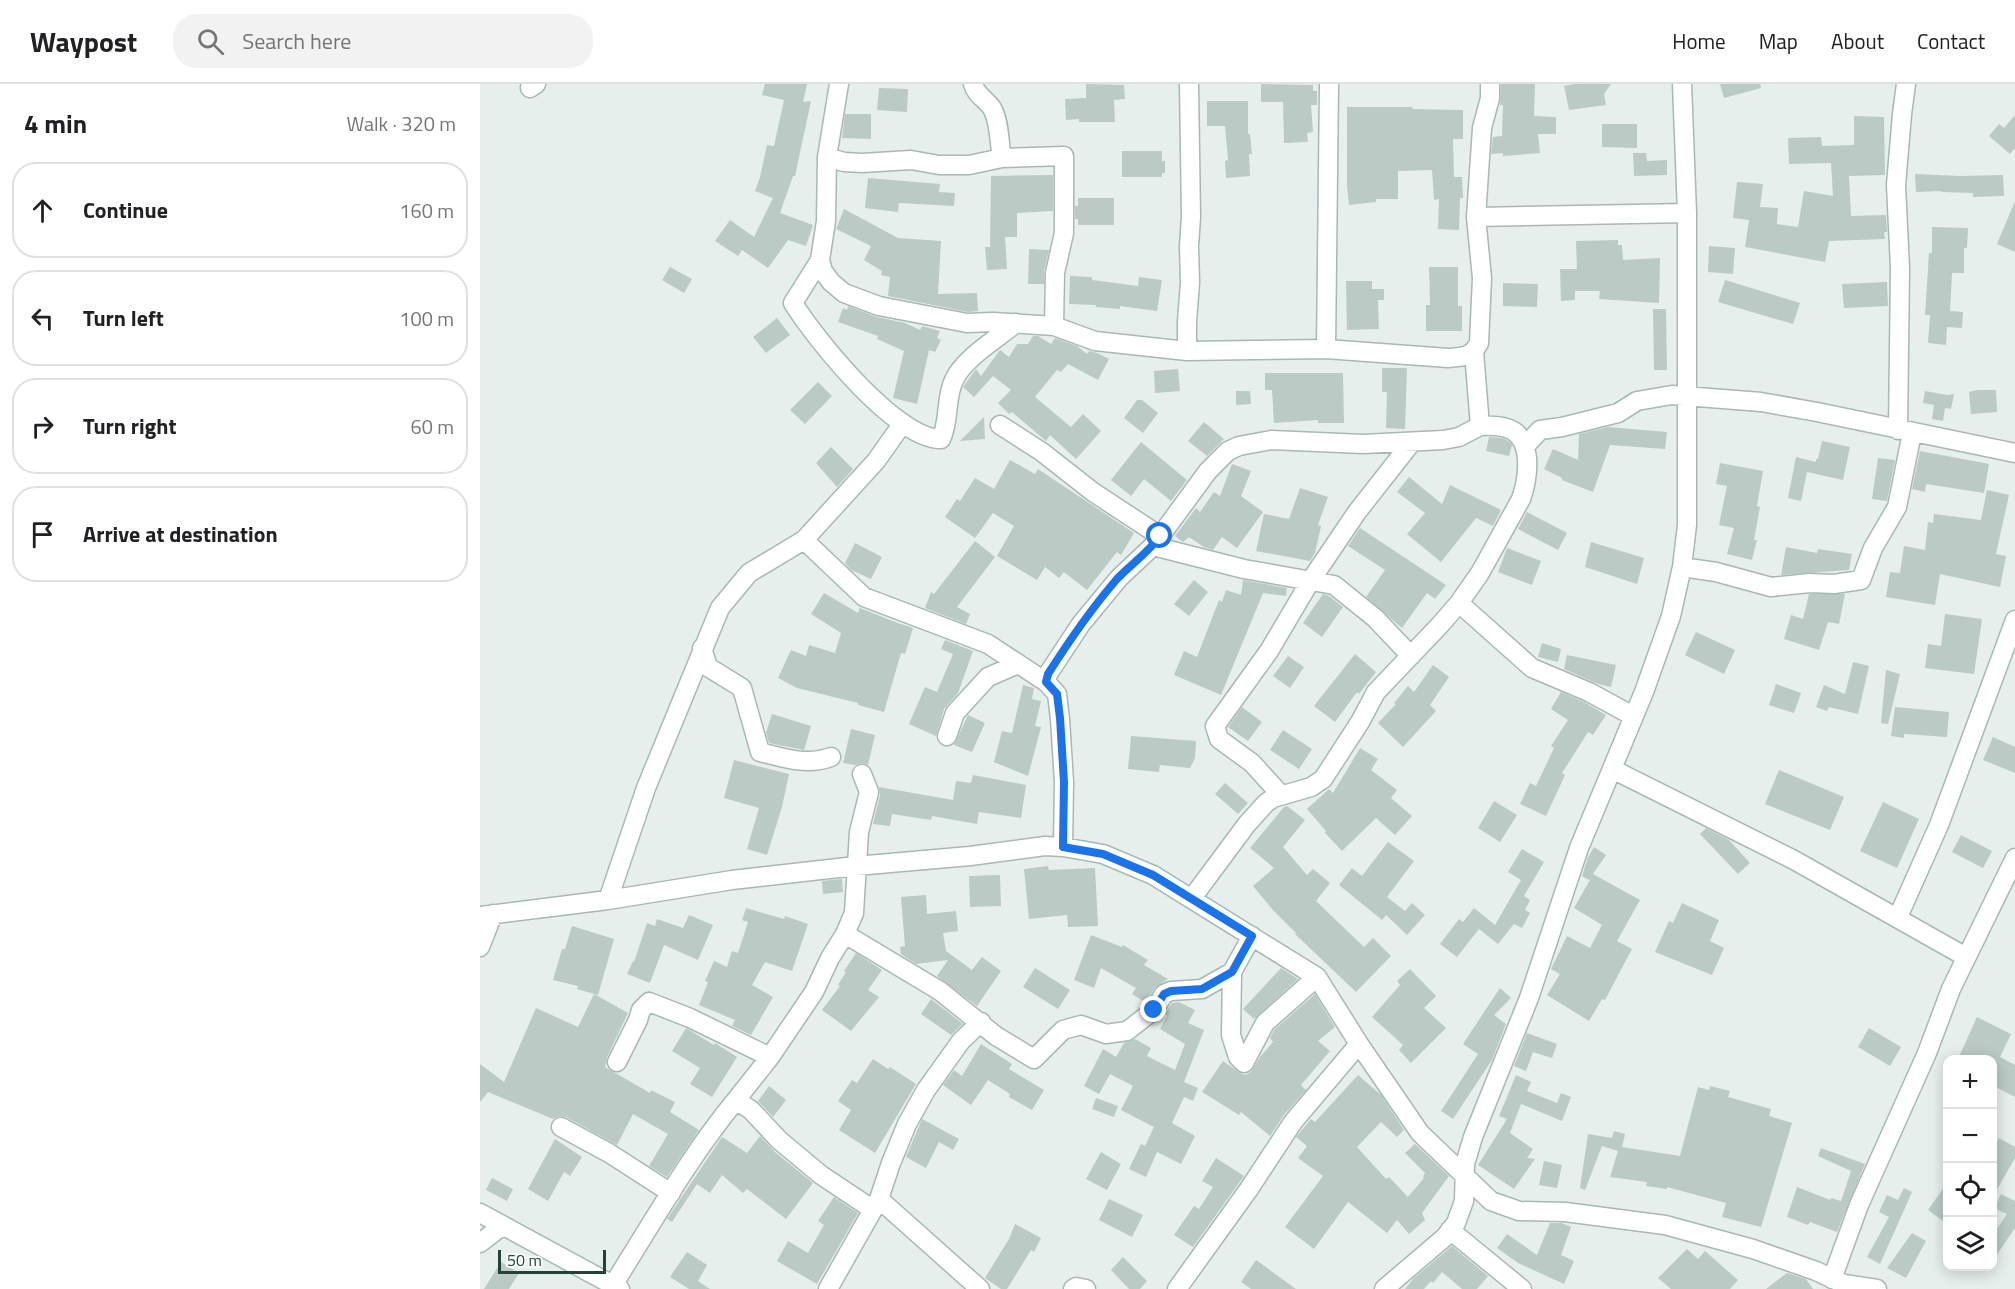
<!DOCTYPE html>
<meta charset="utf-8">
<style>
body{margin:0;font-family:"Titillium Web",sans-serif;background:#f2f2f2;color:#202124}
.controls{position:absolute;right:18px;bottom:18px;display:grid;overflow:hidden;border-radius:12px;box-shadow:0 3px 15px #0003}
.controls button{width:54px;height:54px;display:grid;place-items:center;padding:0;border:0;border-bottom:2px solid #e0e0e0;background:#fff;color:#202124;font:30px sans-serif}
.scale{position:absolute;left:18px;bottom:15px;width:108px;box-sizing:border-box;padding-left:6px;border:3px solid #24423a;border-top:0;font-size:16px;line-height:21px;white-space:nowrap;color:#24423a;-webkit-text-stroke:4px #f7fbf9;paint-order:stroke}
.stop{position:absolute;width:18px;height:18px;margin:-14px;border:4px solid #1a73e8;border-radius:50%;background:#fff}
.stop.end{background:#1a73e8;border-color:#fff;box-shadow:0 2px 6px #0008}
.list{margin:0;padding:0;list-style:none}
h2{display:flex;justify-content:space-between;align-items:center;height:78px;margin:0;padding:0 24px;font-size:26px}
h2 small{font-size:20px;font-weight:400;color:#757577}
.list li{display:grid;grid-template-columns:39px 1fr auto;gap:18px;align-items:center;box-sizing:border-box;height:96px;margin:0 12px 12px;padding:0 12px;border:2px solid #e0e0e0;border-radius:24px}
.list b{display:block;font-size:22px;white-space:nowrap}
.list em{font-size:20px;font-style:normal;color:#757577}
.icon{flex:none;width:33px;height:33px;fill:none;stroke:currentColor;stroke-width:2;stroke-linecap:round;stroke-linejoin:round}
.map{position:relative;flex:none;width:1535px;height:1205px;overflow:hidden}
header{display:flex;align-items:center;gap:36px;box-sizing:border-box;height:84px;padding:0 30px;background:#fff;border-bottom:2px solid #e0e0e0}
header strong{font-size:28px}
nav{display:flex;gap:33px;margin-inline-start:auto;font-size:21px}
.search{width:420px;height:54px;background:#f2f2f2;display:flex;align-items:center;gap:15px;box-sizing:border-box;padding:0 21px;border-radius:24px;color:#757577;font-size:22px}
main{display:flex}
aside{flex:1;background:#fff}
.map>svg:first-child{display:block}
.building{fill:#bbcac4}
.lines{fill:none;stroke-linecap:round;stroke-linejoin:round}
.minor-casing{stroke:#a8b8b2;stroke-width:21}
.minor{stroke:#fff;stroke-width:18}
.route{stroke:#1a73e8;stroke-width:8}
</style>
<header>
<strong>Waypost</strong>
<div class="search"><svg class="icon" aria-label="search" viewBox="0 0 24 24"><circle cx="10" cy="10" r="6"/><path d="M15 15l6 6"/></svg>Search here</div>
<nav><a>Home</a><a>Map</a><a>About</a><a>Contact</a></nav>
</header>
<main>
<aside>
<h2>4 min<small>Walk · 320 m</small></h2>
<ul class="list">
<li><svg class="icon" aria-label="ahead" viewBox="0 0 24 24"><path d="M12 20V5M6 11l6-6 6 6"/></svg><div><b>Continue</b></div><em>160 m</em></li>
<li><svg class="icon" aria-label="left" viewBox="0 0 24 24"><path d="M17 20v-9H6M10 6l-5 5 5 5"/></svg><div><b>Turn left</b></div><em>100 m</em></li>
<li><svg class="icon" aria-label="right" viewBox="0 0 24 24"><path d="M7 20v-9h11M14 6l5 5-5 5"/></svg><div><b>Turn right</b></div><em>60 m</em></li>
<li><svg class="icon" aria-label="arrive" viewBox="0 0 24 24"><path d="M6 21V4h12l-3 4 3 4H6"/></svg><div><b>Arrive at destination</b></div></li>
</ul>
</aside>
<div class="map">
<svg width="1535" height="1205" viewBox="0 0 1535 1205">
<rect width="100%" height="100%" fill="#e6efeb"/>
<path class="building" d="M285,0H327L323,18L331,17L315,92H313L300,129L333,141L326,162L308,156L288,184L262,166L258,172L235,157L250,136L274,153L293,114L275,107L280,93L287,61L294,62L304,16L282,11Z
M606,0L644,1L645,15L634,16L635,38H599V35L586,36L585,15L606,14Z
M781,0L833,1V7H837V21H831L833,48L827,49L828,58L804,59L803,18H781Z
M1021,0H1055L1054,32L1076,33V50H1058L1060,69L1023,72V69L1011,70L1013,53L1022,52L1023,21H1020Z
M1095,0H1131L1124,10L1126,21L1089,26L1084,2Z
M1240,0H1280L1281,4L1244,14Z
M399,4L428,5L427,28L397,26Z
M727,17H768V50H770L772,70H769L770,92L746,94L745,77L748,76L745,42H727Z
M867,23H932L933,25L983,26V55H973L974,93H982L983,114H980L979,146L958,145L959,115L954,116L952,86L918,87V115H896V118L869,121L867,101Z
M365,30H391V55L362,54Z
M1535,31V64L1530,70L1509,52L1519,40L1524,44Z
M1374,32L1404,33L1405,91L1369,92L1371,132L1406,131L1407,148H1404L1405,155L1349,157L1345,178L1265,163L1269,136L1253,134L1257,98L1283,100L1280,123L1298,124L1297,140L1318,143L1324,107L1353,112L1351,79L1309,80L1308,54L1341,53L1342,62L1374,61Z
M1122,40H1157V64L1122,63Z
M642,67H682V77H685V89H682V93H642Z
M1153,69H1166L1167,77L1187,76V91L1154,92Z
M1435,90L1481,92L1523,91L1524,112L1493,113V109L1461,108V107L1436,108Z
M573,91V127L537,129V153H525L527,185L507,186L505,163H510L511,92Z
M388,94L460,100L459,108L475,109L474,122L419,119L418,128L385,124Z
M598,114H634V141H598V135H595V122H598Z
M1535,117V168L1517,160Z
M364,125L418,154L461,157L458,210L497,209L498,227L488,228L408,212L410,193L401,191L402,187L384,176L391,162L356,145Z
M1452,143L1488,144L1487,164H1484V189H1472L1470,227L1483,228L1482,244L1467,243L1466,261L1448,259L1450,231H1445L1449,169H1452Z
M1138,156V161H1142L1143,176L1180,174L1179,219L1119,215L1120,207H1095V216L1081,217L1080,185H1097L1096,157Z
M1229,162L1255,164L1253,190L1228,188Z
M549,165L569,166L564,187V200H548Z
M190,183L212,195L204,209L182,196Z
M949,183H978V222H982V247H946V221H950Z
M590,192L612,193V196L658,202L659,193L682,196L677,227L640,222V225L616,223V221L589,220Z
M1245,196L1320,219L1313,240L1238,218Z
M866,197H892V205H904V216H898L899,245L867,246Z
M1407,198L1408,222L1364,224L1362,200Z
M1023,199L1058,200L1057,223L1023,222Z
M368,222L397,233L425,239L440,246L442,242L460,247L457,254L461,256L455,268L449,266L437,320L413,314L424,267L397,255L398,252L358,238L363,224L367,226Z
M1173,225H1186L1187,286H1174Z
M297,234L310,251L286,269L273,253Z
M553,252H558L571,260L575,254L597,262L607,270L609,267L617,269L629,275L618,296L588,280L581,288L577,286L555,313L591,343L603,330L621,347L596,375L570,351L566,357L532,328L529,330L518,319L531,306L513,292L494,313L483,303L496,285L501,292L520,266L529,273L537,260H548Z
M902,284H927L925,345L906,344L907,308H902Z
M698,285L700,307L675,309L674,287Z
M785,289H863L864,339H838V336L794,339L792,306H785Z
M338,298L352,312L325,340L310,326Z
M1497,306H1516L1517,328L1491,330L1489,308Z
M756,307H770L771,320L756,321Z
M1445,307L1467,311L1474,310L1471,325L1465,324L1463,337L1452,335L1454,321L1443,319Z
M657,316H662L678,329L663,349L644,334Z
M504,333L505,355L480,357Z
M724,338L744,355L727,372L708,357Z
M1128,343L1187,348L1185,365L1130,361L1113,408L1082,396V394L1064,385L1073,365L1098,376L1099,350Z
M1009,353L1023,354L1030,358L1032,361L1029,372L1006,367Z
M1342,357L1370,363L1363,396L1327,388L1321,417L1308,414L1316,373L1336,378V375H1338Z
M661,358L707,396L691,417L664,395L651,412L631,396Z
M351,363L373,385L357,403L336,379Z
M1440,367L1509,380L1504,409L1446,400L1445,408L1432,405Z
M1398,374L1415,376L1407,417L1392,415Z
M530,376L555,390L558,385L654,449L641,471L637,468L607,506L584,488L579,494L565,483L557,496L517,472L534,442L513,429L495,454L465,433L477,415L480,417L495,394L514,405Z
M1240,379L1283,387L1277,422L1280,423L1274,456H1277L1272,476L1247,470L1254,444L1239,441L1247,402L1236,400Z
M752,380L771,387L761,412L783,428L757,464L742,453L733,466L724,463L709,453L703,458L695,452L716,424L720,428L734,408L740,412Z
M929,393L962,420L970,401L1021,426L1013,442L996,434L961,478L927,450L945,429L917,408Z
M820,404L848,413L838,441L841,442L835,469L830,477L776,467L784,430L809,435Z
M1507,406L1529,411L1516,470L1526,472L1520,503L1460,490L1455,521L1406,513L1410,488L1420,489L1424,462L1445,466L1448,438L1453,439L1454,430L1501,436Z
M1047,428L1087,449L1078,466L1038,445Z
M880,444L966,501L955,515L947,509L922,544L886,513L905,486L868,462Z
M495,457L515,473L477,523L490,530L486,540L445,524L451,508L454,510Z
M1111,458L1164,474L1157,500L1105,483Z
M375,459L402,473L391,495L371,486L365,479Z
M1306,463L1337,469L1338,465L1372,470L1369,486L1301,491Z
M1027,464L1061,477L1052,501L1018,488Z
M714,496L728,508L709,532L694,520Z
M763,496L807,504L806,512L783,509L741,611L694,591L704,567L717,573L739,516L742,518L746,506L761,511Z
M344,509L378,529L380,524L415,538L433,544L425,570L421,569L404,628L378,621V619L317,604L298,594L311,566L326,572L329,561L355,569L361,549L331,530Z
M843,510L849,512L863,523L842,553L823,539Z
M1329,510H1365L1359,540L1348,538L1339,566L1304,555L1311,531L1323,535Z
M1465,530L1502,535L1494,590L1445,584L1448,560L1461,562Z
M1216,548L1255,566L1244,590L1205,571Z
M465,556L493,567L478,609L464,625L456,652L429,640L445,603L457,608L473,570L461,565Z
M1062,559L1081,565L1078,578L1058,573Z
M875,570L896,588L879,610L877,608L855,638L834,622Z
M1087,571L1136,581L1131,603L1118,600L1084,585Z
M808,572L824,583L810,604L793,592Z
M1373,578L1389,582L1378,630L1349,623L1347,627L1336,623L1344,601L1365,610Z
M953,581L969,593L950,621L956,627L923,663L898,639L916,620L914,619L928,602L934,608Z
M1406,586L1420,590L1408,640L1401,639Z
M1296,600L1321,609L1314,629L1289,621Z
M543,601L554,604L552,615L561,617L555,642L561,643L548,692L514,678L522,647L532,649Z
M1081,608L1104,618L1126,631L1113,651L1108,648L1082,689L1085,691L1066,732L1040,720L1050,699L1056,702L1074,664L1071,662L1088,636L1071,625Z
M762,623L782,638L768,657L748,643Z
M1415,623L1469,628L1467,653L1424,650V654L1411,652Z
M292,630L331,642L324,666L289,659L286,649Z
M488,631L505,639L492,668L474,661Z
M371,645L395,651L388,681L383,679L375,681L363,679Z
M803,646L832,665L819,685L790,666Z
M651,652L716,657L715,674L710,684L680,681L679,688L648,685Z
M1513,653L1535,663V689L1503,676Z
M880,664L898,675L891,686L917,706L911,714L932,732L915,751L896,734L862,767L845,749L846,747L827,725L849,705L853,709Z
M254,676L309,690L302,723L287,771L267,765L279,724L244,714Z
M1299,686L1364,713L1350,746L1285,720Z
M493,691L546,701L541,734L499,728L497,740L452,732L451,736L412,730L410,742L393,740L400,711L399,703L473,716L476,697L491,699Z
M745,699L768,719L758,730L735,710Z
M1014,717L1037,731L1020,758L998,744Z
M1403,718L1439,735L1417,784L1380,767Z
M807,722L825,736L803,763L827,791L833,785L850,799L836,817L884,863L893,854L911,872L876,908L815,850L816,849L792,825L773,802L794,784L770,764L804,723Z
M1226,744L1249,756L1270,779L1258,790L1220,750Z
M1481,751L1512,767L1503,784L1472,768Z
M908,758L934,777L907,813L925,827L932,819L945,831L927,851L906,831L902,836L859,801L872,784L882,792Z
M1114,763L1126,771L1113,790L1160,816L1137,857L1152,865L1125,916L1122,915L1109,937L1067,911L1080,890L1071,885L1087,852L1110,864L1122,841L1094,824L1111,794L1109,796L1102,792L1108,773Z
M1042,765L1064,778L1044,812L1050,816L1045,826L1050,829L1042,844L1034,840L1018,860L999,845L977,873L960,860L979,835L983,838L994,824L1015,841L1041,796L1028,788Z
M568,782L569,786L615,784L618,842L588,843L587,831L549,835L544,785Z
M520,791L521,822L490,823L489,792Z
M362,795L363,808L343,810L342,797Z
M446,811L447,830L476,827L478,847L463,849L466,867L492,886L502,873L521,887L497,922L457,892L468,876L436,880L421,870L420,863L425,862L421,813Z
M1202,819L1239,836L1230,857L1244,864L1232,891L1175,868L1189,837L1193,839Z
M266,824L304,835L305,832L328,840L312,887L285,878L272,901L293,913L271,951L252,942L255,936L219,921L228,898L225,897L234,877L247,883L252,867L258,869L268,838L262,836Z
M209,831L233,841L218,876L184,861L170,899L147,890L153,877L154,878L167,839L175,842L177,835L203,844Z
M92,842L134,855L118,911L97,905L98,902L73,896L82,865H85Z
M611,851L642,863L643,861L668,876L664,881L688,895L675,904L665,918L652,910L656,904L621,884L614,904L594,896Z
M376,869L402,886L388,906L399,913L371,947L342,926L360,902L358,901L366,888L364,887Z
M555,884L590,906L578,925L543,903Z
M801,884L818,895L774,935L763,925Z
M930,885L956,912L944,924L966,944L931,979L919,966L923,961L892,933L920,901L917,897Z
M1020,904L1031,914L1014,931L1026,940L1012,976L973,1035L961,1027L998,970L983,960Z
M114,910L148,929L127,973L125,983L170,1009L171,1006L195,1018L190,1028L219,1046L187,1093L169,1082L188,1050L153,1030L137,1061L86,1033L80,1032L73,1035L8,1008L0,1018V980L24,998L56,924L98,943Z
M835,910L855,943L838,957L850,967L821,1001L826,1006L804,1031L790,1052L761,1028L759,1031L722,1008L743,977L760,989L765,991L771,988L780,973L793,958L790,954L794,946Z
M451,915L483,940L471,951L441,930Z
M699,918L715,926L708,939L724,946L704,998L718,1004L713,1017L704,1013L692,1039L715,1052L701,1080L677,1068L666,1093L649,1085L661,1060L665,1062L674,1043L641,1026L653,1002L630,990L619,1010L604,1002L623,965L636,973L644,959L655,955L671,964L667,972L695,986L705,960L680,945L687,932L685,930L692,919Z
M1497,933L1531,950L1520,973L1535,981V1013L1512,1001V975H1478Z
M206,944L234,961L235,959L257,973L232,1013L210,1000L220,984L192,967Z
M1389,944L1421,963L1410,982L1378,963Z
M1047,949L1077,960L1072,974L1053,968L1046,987L1034,982Z
M501,960L532,980L529,985L564,1006L552,1026L529,1013L530,1010L508,996L491,1021L463,1001L474,986L482,992Z
M393,975L408,985L410,983L436,1000L395,1069L359,1046L371,1026L358,1017L372,996L377,999Z
M878,991L901,1011L924,1046L917,1053L901,1038L877,1063L906,1095L909,1093L928,1113L944,1094L943,1093L945,1089L925,1069L935,1060L969,1092L942,1129L945,1136L929,1150L917,1136L907,1149L868,1118L834,1165L805,1143L843,1092L818,1074L827,1062L816,1053L831,1035L835,1038Z
M1036,991L1051,998L1047,1007L1077,1019L1081,1009L1091,1013L1082,1037L1041,1020L1030,1049L1053,1065L1047,1074L1055,1075L1034,1105L998,1081L1027,1035L1019,1032Z
M289,1002L306,1016L293,1033L278,1017Z
M1230,1002L1250,1007L1248,1013L1291,1025L1289,1032L1312,1039L1281,1143L1242,1133L1246,1119L1187,1103V1105L1166,1102L1167,1098L1130,1093L1138,1067L1122,1062L1105,1106L1100,1104L1108,1050L1132,1054L1134,1047L1145,1050L1142,1063L1200,1072L1218,1003L1229,1006Z
M616,1014L638,1022L634,1033L612,1025Z
M442,1035L479,1055L473,1066L459,1058L446,1084L426,1073Z
M280,1052L296,1069L333,1099L306,1135L267,1105L263,1109L242,1091L230,1109L217,1100L192,1138L187,1135L242,1053L267,1069Z
M1519,1054L1535,1063V1074L1512,1114V1065Z
M75,1055L102,1073L90,1092L84,1088L68,1117L48,1105Z
M1341,1064L1385,1080L1357,1148L1330,1138L1328,1141L1307,1133L1317,1103L1350,1116L1351,1114L1361,1117L1371,1087L1338,1072Z
M621,1068L641,1080L627,1106L606,1095Z
M736,1074L764,1092L713,1163L694,1151L714,1122L719,1125L733,1103L722,1097Z
M1064,1077L1082,1081L1077,1104L1059,1101Z
M12,1094L33,1105L27,1117L6,1106Z
M1467,1099V1140L1448,1126Z
M1424,1104L1432,1108L1400,1180L1387,1173L1409,1133L1399,1128L1407,1111L1418,1116Z
M1521,1110L1535,1117V1144L1512,1178V1152L1527,1130L1514,1124Z
M354,1113L378,1129L337,1200L297,1177L308,1157L328,1169L344,1141L338,1137Z
M629,1115L663,1131L652,1153L619,1136Z
M1070,1139H1082L1091,1143L1081,1171L1094,1177L1084,1200L1038,1179L1017,1164L1027,1150L1057,1171Z
M535,1140L561,1154L554,1168L551,1166L527,1205H521L505,1194L529,1155Z
M1432,1149L1446,1157L1426,1194L1407,1184Z
M972,1162L1008,1192L997,1205H982L962,1188L953,1199L951,1197L944,1205H925L934,1194Z
M1207,1165L1218,1175L1225,1167L1258,1196L1250,1205H1191L1178,1194Z
M207,1168L227,1181L218,1197L230,1205H209L190,1193Z
M643,1173L667,1197L660,1205H649L631,1186Z
M776,1176L816,1205H771L761,1198Z
M21,1178L39,1189L29,1205H4Z
M1307,1189L1326,1195L1333,1205H1286Z"/>
<g class="lines">
<defs>
<path id="minor" d="M359,0L347,73L346,137L340,176L343,187L351,198L364,209L399,222L487,239L513,238L574,242L615,257L707,267L846,265L968,274C983,273 992,273 999,259L1002,194L996,133L1207,129
M493,0C496,12 508,16 513,26C520,40 519,59 522,74
M50,4L56,0
M347,73L364,78L382,79L431,76L459,81H489L522,74L584,72V149L575,189L574,242
M996,133L1002,44L1010,14V0
M340,176L313,219C336,256 416,355 461,355C470,337 465,314 474,296C484,274 517,255 536,239
M846,265L849,0
M707,267V237L710,199L709,162L711,133L709,0
M520,341L562,368L613,408L680,452
M1418,346L1420,184L1416,101L1422,30L1426,0
M1046,361L1060,346L1082,343L1138,329L1157,317L1192,311L1281,318L1337,328L1535,369
M324,456L384,513L508,560L566,598
M673,462L764,485L854,501L895,534L931,572
M1202,483L1236,488L1291,503L1330,499L1354,500L1381,496L1393,464L1417,423L1432,349
M979,519L1052,584L1109,608L1153,632
M222,564L228,583L262,604L280,668C304,674 327,682 351,673
M467,652L475,629L508,593L538,580
M1132,685L1314,776L1486,873
M801,711L772,679L739,655L735,642L789,567L831,496L877,428L932,358
M583,763L584,698L580,635L577,610L566,598L568,590L601,540L639,494L673,462L728,387L748,367L759,362L791,356L883,360L963,356L979,353L1000,342
M712,814L767,740L786,719L793,714L831,703L843,695L880,638L896,608L960,541L979,519L1000,489L1041,415C1046,401 1048,389 1047,374C1044,345 1027,340 1000,342L994,268
M128,816L166,704L240,524L269,489L324,456L396,377L423,339
M0,832L128,816L252,796L376,782L490,772L565,762L583,763L623,770L673,791L837,893L879,960L940,1049L1011,1117L1039,1127L1085,1128L1185,1141L1273,1165L1336,1187L1364,1200L1397,1205
M1418,833L1459,741L1535,536
M365,850L460,907L516,952L554,975L583,946L601,941L626,950L647,947L674,926L684,910L691,907L722,905L752,888
M772,852L752,888L751,951L758,973L764,979L785,939L837,893
M0,863L13,830
M137,978L158,936L161,926L169,918L210,934L290,973
M256,1016L290,973L334,908L350,874L365,850L374,829L379,748L389,708L382,690
M81,1043L129,1069L191,1109
M399,1115L500,1205
M0,1129L140,1205
M970,1146L1042,1205
M0,1159L22,1142
M1352,1195L1379,1121L1447,969L1471,905L1535,774
M133,1201C173,1138 209,1073 256,1016L271,1026L299,1056L341,1091L392,1125
M348,1205L399,1115L411,1079L427,1040L446,1006L481,957L501,938
M593,1205L596,1203L606,1205
M697,1205L769,1105L813,1038L879,960
M904,1205L965,1153L976,1139L984,1117L985,1080L993,1053L1049,914L1099,764L1164,608L1191,532L1202,483L1207,441V129L1202,0"/>
</defs>
<use href="#minor" class="minor-casing"/>
<use href="#minor" class="minor"/>
</g>
<g class="lines">
<path class="route" d="M674,926L684,910L691,907L722,905L752,888L772,852L673,791L623,770L583,763L584,698L580,634L577,610L566,598L568,590C589,557 611,525 637,495C651,480 668,469 680,452"/>
</g>
</svg>
<div class="controls">
<button>+</button>
<button>−</button>
<button><svg class="icon" aria-label="locate" viewBox="0 0 24 24"><circle cx="12" cy="12" r="6"/><path d="M12 2v4M12 18v4M2 12h4M18 12h4"/></svg></button>
<button><svg class="icon" aria-label="layers" viewBox="0 0 24 24"><path d="M12 4l9 5-9 5-9-5zM3 14l9 5 9-5"/></svg></button>
</div>
<div class="scale">50 m</div>
<div class="stop" style="left:680px;top:452px"></div>
<div class="stop end" style="left:674px;top:926px"></div>
</div>
</main>
